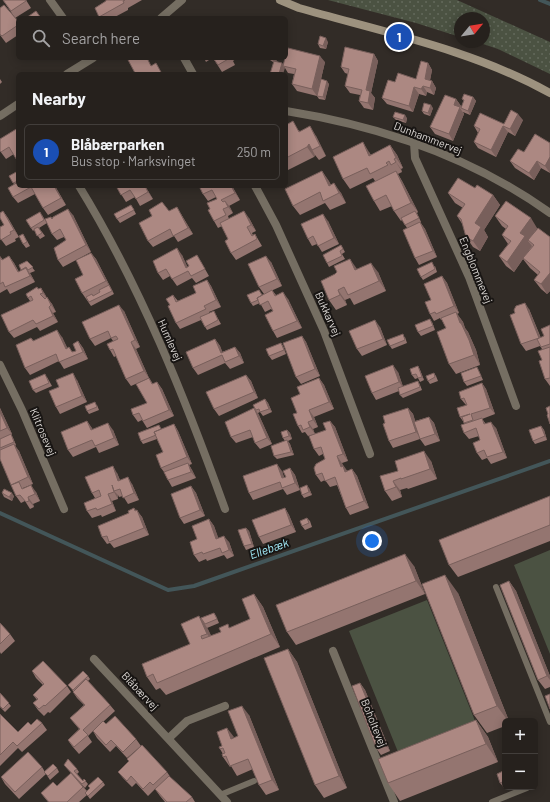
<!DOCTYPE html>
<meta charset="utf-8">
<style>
body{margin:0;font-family:Barlow,sans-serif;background:#322e2a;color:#f1f3f6}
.controls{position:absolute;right:12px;bottom:12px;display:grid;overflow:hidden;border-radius:6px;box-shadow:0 2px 10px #0003}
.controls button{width:36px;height:36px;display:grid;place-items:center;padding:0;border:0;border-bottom:1px solid #423e3b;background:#26211d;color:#f1f3f6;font:20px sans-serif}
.compass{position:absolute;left:454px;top:12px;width:36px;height:36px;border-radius:50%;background:#26211d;box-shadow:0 2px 10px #0003;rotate:60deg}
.you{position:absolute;left:372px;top:541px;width:14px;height:14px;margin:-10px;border:3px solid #fff;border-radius:50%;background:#1a73e8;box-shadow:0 0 0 6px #1a73e833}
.badge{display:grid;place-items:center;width:26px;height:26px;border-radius:50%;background:#66c4ef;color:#fff;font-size:13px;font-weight:700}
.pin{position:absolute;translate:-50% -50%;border:2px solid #fff;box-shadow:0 1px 4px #0006}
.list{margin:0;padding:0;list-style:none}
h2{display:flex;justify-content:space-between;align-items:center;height:52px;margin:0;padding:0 16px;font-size:17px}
h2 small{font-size:13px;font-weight:400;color:#a4a3a4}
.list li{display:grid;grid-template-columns:26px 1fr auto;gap:12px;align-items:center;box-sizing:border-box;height:56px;margin:0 8px 8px;padding:0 8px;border:1px solid #423e3b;border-radius:6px}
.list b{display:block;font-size:15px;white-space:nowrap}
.list p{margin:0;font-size:13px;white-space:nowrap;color:#a4a3a4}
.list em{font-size:13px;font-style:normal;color:#a4a3a4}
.icon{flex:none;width:22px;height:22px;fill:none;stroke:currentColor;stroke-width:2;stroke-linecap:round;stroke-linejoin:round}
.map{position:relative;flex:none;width:550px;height:802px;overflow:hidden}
.search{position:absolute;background:#26211d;box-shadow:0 2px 10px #0003;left:16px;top:16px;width:272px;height:44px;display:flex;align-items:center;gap:10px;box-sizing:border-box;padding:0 14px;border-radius:6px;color:#a4a3a4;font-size:15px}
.panel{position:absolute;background:#26211d;box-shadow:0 2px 10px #0003;left:16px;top:72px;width:272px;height:116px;border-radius:6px}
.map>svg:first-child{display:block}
.grass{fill:url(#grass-dots)}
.park{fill:#4b5242}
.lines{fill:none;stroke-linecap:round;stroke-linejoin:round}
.stream{stroke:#435659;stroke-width:4}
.lane{stroke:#756e62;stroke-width:6}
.street{stroke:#756e62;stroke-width:8}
.secondary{stroke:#9d927f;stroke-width:8}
.wall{fill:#947570}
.shaded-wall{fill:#785f5b}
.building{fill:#ac8882;stroke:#785f5b}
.labels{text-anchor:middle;stroke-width:4;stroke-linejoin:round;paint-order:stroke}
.street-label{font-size:11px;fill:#dcd8d5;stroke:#181513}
.water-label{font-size:12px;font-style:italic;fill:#a5eefc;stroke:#181513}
</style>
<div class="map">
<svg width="550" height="802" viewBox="0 0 550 802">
<defs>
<pattern id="grass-dots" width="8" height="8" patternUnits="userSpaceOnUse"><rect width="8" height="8" fill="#4b5242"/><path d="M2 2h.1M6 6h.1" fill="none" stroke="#646a5c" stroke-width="1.8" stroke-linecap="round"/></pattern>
</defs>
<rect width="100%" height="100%" fill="#322c27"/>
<path class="grass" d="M328,0H457L550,42V74L498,49L477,42H484V18H460V37L416,23Z"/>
<path class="park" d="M550,550V654L514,565Z
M427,600L481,736L398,752L349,631Z"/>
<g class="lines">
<path class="stream" d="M540,0L550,4
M0,513L168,590L194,586L550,461"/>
<path class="lane" d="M496,587L550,722
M220,795L254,781
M492,802L527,788"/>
<path class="street" d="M50,0L63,18
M161,18L182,0
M184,58L193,74
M67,74L93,58
M286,111C380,126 472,157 550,213
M0,116L18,104
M414,143L415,158L469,277L516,406
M79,186C141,287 185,398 225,509
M255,186L276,225L324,331L370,454
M0,365L22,410L64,509
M333,651L394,802
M94,659L227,802
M169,738L187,721L225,706"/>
<path class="secondary" d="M280,0L299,8C383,32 473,50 550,93"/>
</g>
<path class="wall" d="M3,0H26L31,8L15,18Z
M106,0H142L128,8V10L113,18H100L95,8L106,1Z
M0,8L18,21V35L6,43L0,35Z
M328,42L326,49L320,48L318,44Z
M374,54L378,61L371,93L375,98L373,110L364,108L359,101L360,95L350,93L345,86L348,74L345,73L341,67Z
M204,58H212L206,62Z
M213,58H237L233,61L235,65L222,72Z
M267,58H278L276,61L284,65L325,62L321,79L329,84L325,100L319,99L317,96L297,91L292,84L294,74L288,73L285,68L273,62Z
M428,63L432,70L430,80L432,81L436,88L434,95L427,92L426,96L419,94L413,112L387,104L382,98L395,82L416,79Z
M0,79L2,82L0,84Z
M473,97L476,101L470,115L463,112L464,114L453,141L435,134L430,127L456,99L461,106V108L464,101L462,99Z
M433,108L430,116L424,114L422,111Z
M393,117L407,118L406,123L396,120Z
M523,120L515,136L508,132L496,157L478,148L474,142L478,133L474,126L504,124Z
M286,125L300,131L316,136L326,156L319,160L315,155L314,157L286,171Z
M18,128L14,154L6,159L0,151Z
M535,134L550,173L541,168L534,180L515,168L510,161L524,152Z
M390,145L397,155L403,168L401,169L402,172L398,174L402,181L418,212L417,213L421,222H420L425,229L437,257L419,265L415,258L407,228L402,220L401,221L394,211L392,206L380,211L374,201L375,181L373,178L350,189L343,179L369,152L371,155Z
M18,171V186H55L66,205L48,215L43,208L35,194L18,203L13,197L14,184L9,176Z
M322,171L331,185L341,193L346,203L330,210L325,203L300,215L293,206Z
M116,186H145L153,199L140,206L135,197L126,202Z
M199,186H232L240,200L229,206L233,213L228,216L229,219L249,218L256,231L252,233L253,235L255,234L262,246L236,260L231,253L228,239L222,226L218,228L214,221L210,209L217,199L216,197L208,201L203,194Z
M475,188L493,195L500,205L484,230L488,237L480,251L473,247L466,237L463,225L457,216L463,208L455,203L448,193Z
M133,208L136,214L120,223L117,219Z
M3,211L8,218L19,237L15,239L16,241L6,246L0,238L4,225Z
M169,211L181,214L193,234L178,242L174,236L153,247L148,241Z
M42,215L47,223L39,228L45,236L40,239L34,230L33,231L31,228Z
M73,215L91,252L63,267L58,260L66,240L64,237L57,240L52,234V219Z
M495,216L537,228L533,235L550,237V291L547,294L541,289L534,280L538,275L530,268L523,259L514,272L506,266L499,256L508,244L502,235L506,229L502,226Z
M328,221L339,244L322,252L317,244L312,246L308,239Z
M23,234L30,246L26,248L23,244Z
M341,245L345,252L342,254L345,259L329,267L327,263Z
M91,253L96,259L114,294L91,306L82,293L83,275Z
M182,255L187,267L201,262L209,276L196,283L192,278L177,286L170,276L163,280L158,273Z
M0,256L3,260L9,256L14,263L19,272L22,270L19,265L27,261L35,271L30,273L35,282L10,294L7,289L0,293Z
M271,262L282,286L264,294L259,287Z
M435,266L437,272L423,280L421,277Z
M357,269L378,272L386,291L354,305L350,298L345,300L347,305L336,310L329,300Z
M442,276L447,283L459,313L457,314L463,322L465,328L468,332L476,350L480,365L456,374L449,364L446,328L442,320H441L440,318L434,321L430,314L431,300Z
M207,280L211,286L221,307L209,312V313L216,315L221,324L207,330L201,320L180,329L176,323L170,305L173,295L178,301L196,293Z
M37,287L38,289L41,288L47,298L52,304L56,312L53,313L58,322L40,331L37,327L14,338L9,332L30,301L28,298Z
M259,290L262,295L272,290L276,295L288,299L302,328L277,338L273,331V311L271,309L265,312L260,303L253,306L251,303Z
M529,309L541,338L544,336L550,325V386L545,379L542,360V349L540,346L526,351L521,344Z
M124,311L140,347L136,349L149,378L131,386L126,379L116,356L114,357L110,350L113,341L111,338L95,346L90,339Z
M432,322L435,330L421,336L418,332Z
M380,327L387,345L362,356L357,349Z
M302,336L306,342L320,376L301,384L296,377Z
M62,337L67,348L73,352L76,351L78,341L83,348L88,359L64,369L59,361L30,375L25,368L31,338L34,341Z
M405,337L407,343L392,349L390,346Z
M215,339L220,346L222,352L235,347L240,353L244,363L230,369L225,363L198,375L193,368Z
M281,343L283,346L286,354L272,360L269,356Z
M418,366L420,370L424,380L420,382L418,378L415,379L412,375Z
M479,371L483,380L467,386L464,382Z
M398,372L403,387L418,381L420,385L422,390L403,398L400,395L399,391L376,400L372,393Z
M434,373L436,376L438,381L430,384L428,381Z
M246,375L251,381L258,398L219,416L214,409Z
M47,377L52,386L36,393L33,390Z
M149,378L153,384L157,382L162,389L174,416L147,428L142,420L138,422L133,415L147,403Z
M319,378L324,385L334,409L314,417L318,427L313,429L315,434L308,436L305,432L302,433L298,426L297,413L300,394Z
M77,380L87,402L60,414L56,407L59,387Z
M482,383L486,389L495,414L482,419L486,424L496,428L507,458L491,464L487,458L482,460L477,453L480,440L479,436L469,439L464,433L465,424L460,417L466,405L461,399Z
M265,399L268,403L272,412L263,416L260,412L258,413L272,444L260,449L255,443L253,437L236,443L231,437L254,408Z
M97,405L99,410L89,414L87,411Z
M0,408L12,434L11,435L13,438L16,445L15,446L19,451L33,484L23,488L36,492L40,501L33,504L34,507L30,509L25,501L21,503L16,496L0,459Z
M408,408L413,414L415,421L429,417L434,423L440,441L425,446L420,439L393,448L389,441L385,423Z
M87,421L93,430H113L119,445L99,453L96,447L73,457L68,450Z
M330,421L335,427L348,461L342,463L343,466L347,471L352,469L357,476L369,508L350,515L346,508L337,485L330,487L325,480L321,482L316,475L325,459L323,454L319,456L314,449L326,430Z
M174,424L178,431L192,464L189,465L192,470L196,478L172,487L168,480L164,472L161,468L163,452L157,439L143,444L141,441L162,429Z
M541,426L544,430L547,440L535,444L533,441Z
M287,430L290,433L292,439L288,441L290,444L294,455L277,459L274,456L285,441L283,438Z
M431,461L437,479L408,489L407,488L400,490L402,497L392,501L385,491L398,471Z
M290,468L295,475L300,490L287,495L283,489L253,500L249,493L282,471L284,478L286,477Z
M117,473L120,480L132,484L139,500L128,504L123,496L119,497L118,495V499L112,501L116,511L102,517L101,515L92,518L87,511L95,498L92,493Z
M191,486L196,493L205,516L184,524L180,518Z
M309,488L312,495L304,498L302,495Z
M2,493L14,496L12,501L4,497Z
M550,496V541L458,577L449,565Z
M134,508L142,517L149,535L114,548L110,543L107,544L102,537Z
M285,508L289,515L296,532L263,544L259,537Z
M307,518L310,521L312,527L305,530L302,526Z
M209,519L214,526L218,538L229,542L234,556L227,559L224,555L207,561L206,559L199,562L194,555L197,539Z
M246,528L249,531L254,547L246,550L244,546Z
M414,566L425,594L296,645L287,632Z
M509,581L516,591L550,676V687L545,689L538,680Z
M458,593L509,721H505V726L487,733L474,715Z
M254,594L263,607L280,647L166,695L160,688L156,690L147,677L190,644L201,618L214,613L216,616L219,623L207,628L211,636L250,619Z
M0,623L10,634L15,641L1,654L0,652Z
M288,649L297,662L347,788L324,798L315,785Z
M32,671L67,686L71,692L50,713L48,712L44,716L38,710L33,703L37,700L33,695L43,685L36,678Z
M88,676L90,679L88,681L110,705L115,711L103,722L106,724L136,739L141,746L127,758L116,746L110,752L97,738L93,731L88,736L92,742L79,754L72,746L68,740L79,729L70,718L84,705L77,698L73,692V691L68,685Z
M360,683L365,690L390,751L381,755L376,748Z
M0,693L11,706L5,712L0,707Z
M0,714L18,732L31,725L42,723L47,730L22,752L18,748L0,766Z
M249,715L279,790L266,795L259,785L253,769L237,776L231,766L230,767L223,757V754L220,749L222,746L234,738L238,736Z
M476,720L488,737L498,762L400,801L388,783Z
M127,759L167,772L171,778L192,797L195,802H165L160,796L155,789L148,796L136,783L132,787L123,778L118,772L129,762Z
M64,765L77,769L79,772L77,774L83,781L84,779L88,784L85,788L77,780L87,791L90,788L88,786L103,782L105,785L90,799L87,795L79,802H48L41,793L57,786L71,773Z
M42,767L45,772L57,768L59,772L50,780L46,774L19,799L5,784L1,777Z
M505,770V787H511L505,789L500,783Z"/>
<path class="shaded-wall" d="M326,38L328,42L326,49L323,46Z
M374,54L378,61L371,93L375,98L373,110L368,103L366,90Z
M320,56L325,62L317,96L312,89Z
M271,58H278L275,63Z
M282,63L285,66H283L285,68L283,74H279Z
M428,63L432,70L429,86L425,79Z
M327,81L329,84L325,100L323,97Z
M432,81L436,88L434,95L430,88Z
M423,86L427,92L426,96L421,89Z
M414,87L419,94L413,112L409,106Z
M473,97L476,101L470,115L468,111Z
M456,99L461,106L460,108L464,114L453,141L449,134L454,105Z
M431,105L433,108L430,116L428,113Z
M518,114L523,120L515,136L510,129Z
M405,115L407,118L406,123L403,120Z
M310,126L316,136L326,156L320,146Z
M503,126L508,132L496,157L491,150Z
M363,142L369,152L376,166L369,156Z
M309,144L315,155L314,157L307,147Z
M390,145L397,155L403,168L396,158Z
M550,157V173L545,166Z
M394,159L401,169L402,172L396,162Z
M537,161L541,168L534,180L529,173Z
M322,171L329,181L336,195L329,186Z
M396,171L402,181L418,212L411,203Z
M334,183L341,193L346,203L339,193Z
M54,186H55L66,205L61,198Z
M145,186L153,199L148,192Z
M231,186H232L240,200L235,193Z
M493,195L500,205L484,230L488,237L480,251L473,241L475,223Z
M225,201L230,207L233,213L228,207Z
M177,207L181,214L193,234L188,228Z
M68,209L73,215L91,252L86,245Z
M3,211L8,218L19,237L14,230Z
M244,211L249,218L256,231L251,225Z
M323,214L328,221L339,244L334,238Z
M531,218L537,228L528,241L532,246L514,272L507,262L520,233Z
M420,222L425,229L437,257L433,251Z
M177,248L182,255L191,274L186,268Z
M91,253L96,259L114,294L106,281Z
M9,256L14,263L23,279L18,272Z
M266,256L271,262L282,286L277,279Z
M350,259L357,269L355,270Z
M371,263L378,272L386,291L379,281Z
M26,268L31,275L35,282L30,276Z
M550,273V291L547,294L541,284Z
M442,276L447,283L459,313L454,306Z
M207,280L211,286L221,307L216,300Z
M41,288L45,294L48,300L43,293Z
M338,290L345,300L347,305L340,295Z
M283,292L288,299L302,328L297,321Z
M47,297L52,304L56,312L51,305Z
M525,303L529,309L543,344L539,338Z
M119,305L124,311L140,347L135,340Z
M49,307L53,313L58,322L53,316Z
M456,312L463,322L465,328L468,332L476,350L480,365L474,355L460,323Z
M430,319L432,322L435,330L433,326Z
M375,320L380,327L387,345L383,339Z
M57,330L62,337L71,355L66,349Z
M302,336L306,342L320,376L315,369Z
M215,339L220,346L226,360L221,353Z
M78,341L83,348L88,359L83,352Z
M131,342L136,349L149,378L144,371Z
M281,343L283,346L286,354L284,350Z
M235,347L240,353L244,363L239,356Z
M393,365L398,372L404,389L399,382Z
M418,366L420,370L424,380L422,377Z
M73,373L77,380L87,402L82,396Z
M246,375L251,381L258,398L254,392Z
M319,378L324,385L334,409L329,402Z
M157,382L162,389L174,416L169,410Z
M482,383L486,389L495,414L490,408Z
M265,399L268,403L272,412L269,409Z
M0,408L12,434L7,428L0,412Z
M254,408L259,415L272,444L267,438Z
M408,408L413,414L421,438L416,432Z
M309,410L314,417L318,427L313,420Z
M429,417L434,423L440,441L435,434Z
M87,421L92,428L96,437L91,430Z
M330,421L335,427L348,461L343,454Z
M308,422L313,429L315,434L310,427Z
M491,422L496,428L507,458L503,452Z
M108,423L113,430L119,445L114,438Z
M174,424L178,431L192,464L187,457Z
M541,426L544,430L547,440L545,436Z
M287,430L290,433L292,439L289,436Z
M11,434L13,438L16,445L14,442Z
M287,440L290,444L294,455L291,452Z
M14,444L19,451L33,484L28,477Z
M424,451L431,461L437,479L430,469Z
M337,456L348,472L350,478L341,467Z
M188,463L192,470L196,478L191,472Z
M277,464L282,471L287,485L282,478Z
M113,466L117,473L123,488L118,481Z
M290,468L295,475L300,490L295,483Z
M352,469L357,476L369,508L364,501Z
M128,477L132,484L139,500L134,493Z
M393,481L400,490L402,497L396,487Z
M31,485L36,492L40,501L35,494Z
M112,485L114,491L118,495V499L114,492Z
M307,485L309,488L312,495L309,492Z
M191,486L196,493L205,516L200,510Z
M12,493L14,496L12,501L9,497Z
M108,494L112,501L116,511L112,504Z
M28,497L33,504L34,507L29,501Z
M285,508L289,515L296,532L291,525Z
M137,510L142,517L149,535L144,528Z
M209,519L214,526L221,545L216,539Z
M246,528L249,531L254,547L252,544Z
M224,536L229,542L234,556L229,550Z
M405,554L414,566L425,594L416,581Z
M445,575L458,593L509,721H508L497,706Z
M509,581L516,591L550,676V680L547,676Z
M254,594L263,607L280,647L271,634Z
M199,616L208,629L216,646L207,634Z
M288,649L297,662L347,788L339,776Z
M360,683L365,690L390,751L385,744Z
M242,706L249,715L279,790L272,780Z
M476,720L488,737L498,762L486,744Z
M227,728L234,737L231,739Z"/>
<path class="building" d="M3,0H26V1L11,11Z
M106,0H125L123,1L124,3L99,17L95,8L106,1Z
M4,5L18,21V25L2,36L0,34V8Z
M36,11L41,18H26Z
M320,36L326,38L323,46L318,44Z
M345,47L374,54L366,90L370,91L368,103L359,101L362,90L345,86L349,69L341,67Z
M288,48L320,56L312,89L292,84L296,69L283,66L285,58H286Z
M127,58H147L151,66L156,63L162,74H134L135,73Z
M213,58H230L218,65Z
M274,61L282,63L279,74H270Z
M421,61L428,63L425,79L432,81L430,88L423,86L421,89L414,87L409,106L382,98L388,80L395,82L398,73L416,79Z
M321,79L327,81L323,97L317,96Z
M464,94L473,97L468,111L461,108L464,100L462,99Z
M445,95L456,99L454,105L460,107L449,134L430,127Z
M424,103L431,105L428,113L422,111Z
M511,110L518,114L510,129L503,126L491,150L474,142L480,129L474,126L480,113L504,124Z
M395,112L405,115L403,120L393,117Z
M293,121L299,132L310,126L320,146L312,150L309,144L307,147L286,158V125Z
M18,128V162L9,147L1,152L0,151V139Z
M535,134L550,143V157L545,166L537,161L529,173L510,161L518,149L524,152Z
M363,142L369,156L390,145L396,158L394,159L396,162L391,165L389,161L386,163L388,165L370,174L367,168L343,179L333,157Z
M18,171V181L13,183L9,176Z
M322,171L329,186L334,183L339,193L323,201L320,192L293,206L285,189Z
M396,171L411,203L394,211L386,195L374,201L366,186Z
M458,178L475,188L477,185L493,195L475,223L481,227L473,241L466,237L461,219L457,216L465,204L448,193Z
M18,182V186H54L61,198L43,208L31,187L13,197L8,188Z
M116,186H145L148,192L136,199L130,190L121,195Z
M199,186H231L235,193L221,200L223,202L225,201L228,207L223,209L226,215L214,221L208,210L210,209L207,203L217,199L212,190L203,194Z
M506,201L531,218L520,233L525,236L507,262L499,256L511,241L502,235L508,226L495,216Z
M162,202L169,211L177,207L188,228L173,236L170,229L148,241L139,223L152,216L149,210Z
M131,205L134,210L117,219L114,214Z
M68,209L86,245L58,260L54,248L66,240L60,229L52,234L45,219L51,217L52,219L53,217Z
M3,211L14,230L10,232L11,234L1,240L0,238V227L4,225L0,218V213Z
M244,211L251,225L247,227L252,236L255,234L257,239L231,253L225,241L228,239L220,223Z
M415,211L419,218L405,225L401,218Z
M40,212L44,220L31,228L26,220Z
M323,214L334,238L318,246L313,236L308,239L301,224Z
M420,222L433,251L415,258L403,230Z
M38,227L42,233L37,236L34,229Z
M538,228L550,237V273L541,284L534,280L540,272L523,258L534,245L528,240Z
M23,234L27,242L23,244L19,236Z
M341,245L343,249L340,251L342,256L327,263L323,255Z
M177,248L186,268L189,266L186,261L197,255L205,269L191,276L188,271L172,279L166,269L158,273L153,261Z
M91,253L106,281L82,293L75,279L83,275L76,260Z
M9,256L18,272L26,268L30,276L5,287L3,282L0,284V257L2,260Z
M266,256L277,279L259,287L248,264Z
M350,259L355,270L371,263L379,281L348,295L344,287L338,290L340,295L329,300L321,281L335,274L337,272L334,266Z
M27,261L33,267L28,270L26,267L21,270L19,265Z
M432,262L435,269L421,277L417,269Z
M442,276L454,306L436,314L435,312L430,314L425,302L431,300L424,284Z
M207,280L216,300L204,306L206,309L176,323L168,306L170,305L166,299L173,295L176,302L196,293L193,286Z
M109,285L112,291L89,302L86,297L92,294L93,296L100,292L99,290Z
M37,287L38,289L41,288L43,293L40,294L45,299L47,297L51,305L49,307L53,316L36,324L33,320L9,332L1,315L33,300L31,296L28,298L26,294Z
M259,290L262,295L257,298L258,300L251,303L247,295Z
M272,290L275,296L283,292L297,321L273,331L265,315L273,311L268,301L260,305L257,298Z
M525,303L539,338L521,344L510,315L515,313L514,310L516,306Z
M119,305L135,340L131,342L144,371L126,379L113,349L110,350L107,344L118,339L116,336L111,338L108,331L90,339L82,322Z
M214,311L218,320L205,327L200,317Z
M456,312L460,323H461L469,340L474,355L449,364L437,332L446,328L441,318Z
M430,319L433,326L418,332L415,325Z
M375,320L383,339L357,349L349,331Z
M550,325V344L541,347L537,339L544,336L541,329Z
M57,330L66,349L69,347L72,352L76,351L73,344L78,341L83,352L59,362L56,354L25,368L16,345L31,338L33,341Z
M403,334L405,340L390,346L387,340Z
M302,336L315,369L296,377L283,343Z
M215,339L221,353L235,347L239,356L225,362L222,355L193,368L186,352Z
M281,343L284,350L269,356L266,349Z
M550,347V378L545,379L539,361L542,360L538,351Z
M393,365L399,382L372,393L365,376Z
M418,366L422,377L418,378L416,374L412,375L410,369Z
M477,367L481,376L464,382L461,373Z
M73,373L82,396L56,407L49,391L59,387L56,380Z
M434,373L435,377L428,381L426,376Z
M45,374L49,383L33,390L29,381Z
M246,375L254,392L214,409L206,392Z
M149,378L152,384L157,382L169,410L143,421L139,413L133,415L131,409L147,403L136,384Z
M319,378L329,402L309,410L313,420L308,422L310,427L303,430L301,425L298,426L293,414L297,413L291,398L300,394L297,387Z
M418,381L420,387L400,395L398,388Z
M482,383L490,408L471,414L473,420L464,423L462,417L470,414L460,417L457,408L467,405L464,398L461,399L459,392Z
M265,399L269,409L260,412L259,409L256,410L253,405Z
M95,402L97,407L87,411L85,406Z
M550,406V424L547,415L548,414L546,408Z
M254,408L267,438L255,443L250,430L231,437L225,422Z
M408,408L416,432L389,441L383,424L385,423L383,416Z
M0,412L7,428L0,431Z
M429,417L435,434L420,439L414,422Z
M482,418L484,424L491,422L503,452L487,457L484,450L477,453L473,443L480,440L476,428L464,433L461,425Z
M87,421L91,430L108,423L114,438L95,446L92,440L68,450L61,432Z
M330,421L343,454L337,456L341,467L343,466L345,472L352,469L364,501L346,508L335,477L325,481L322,473L316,475L314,468L316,464L325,459L321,447L314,449L309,436L326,430L323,423Z
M174,424L187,457L161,468L156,455L163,452L154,432Z
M159,425L161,429L154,432L156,435L141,441L138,433Z
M541,426L545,436L533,441L529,430Z
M287,430L289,436L283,438L281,432Z
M11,434L14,442L0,448V439Z
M287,440L291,452L274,456L271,446Z
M14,444L28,477L11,485L0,459V450Z
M424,451L430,469L401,479V478L393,481L396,487L385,491L380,476L398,471L395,461Z
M188,463L191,472L168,480L164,472Z
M277,464L282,478L286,477L283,471L290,468L295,483L282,488L280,482L249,493L243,476Z
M113,466L118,481L128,477L134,493L123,498L120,489L114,491L112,485L114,492L108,494L112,504L97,510L96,508L87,511L84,503L101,496L99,490L92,493L85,477Z
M19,482L22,489L31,485L35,494L28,497L29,501L26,502L20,495L16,496L11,485Z
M307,485L309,492L302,495L300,488Z
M191,486L200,510L180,518L171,494Z
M4,489L12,493L9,497L2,493Z
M550,496V525L449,565L439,540Z
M134,508L135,511L137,510L144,528L109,542L107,536L102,537L98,526L129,513L128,511Z
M285,508L291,525L259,537L252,520Z
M307,518L309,523L302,526L300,521Z
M209,519L216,539L224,536L229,550L222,553L220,548L203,554L202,552L194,555L190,542L197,539L192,526Z
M246,528L252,544L244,546L238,530Z
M405,554L416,581L287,632L276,605Z
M445,575L497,706L474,715L422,584Z
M509,581L547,676L538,680L500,585Z
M254,594L271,634L157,683L153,674L147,677L142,664L190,644L181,624L199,616L207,634L201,636L202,639L221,632L219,628L228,624L229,628L250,619L242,599Z
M214,613L217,619L205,624L201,618Z
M0,623L10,634L0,644Z
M288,649L339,776L315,785L264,658Z
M43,661L67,686L45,706L44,705L39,709L33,703L38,699L33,695L44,684L32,671Z
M83,671L88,676L73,690L68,685Z
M86,679L110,705L83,730L88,735L74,747L68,740L80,729L70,718L85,705L73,692Z
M360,683L385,744L376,748L352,686Z
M0,693L9,703L3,709L0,706Z
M550,694V709L545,696Z
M242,706L272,780L259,785L248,759L230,766L226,756L223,757L222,754L225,753L223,748L220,749L219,747L222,746L217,732L227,728L231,739L238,736L228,711Z
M0,714L18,732L28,722L31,725L37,719L42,723L17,746L13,742L0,755Z
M115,716L136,739L123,752L111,740L106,745L93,731L103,721L106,724Z
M476,720L486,744L388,783L378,759Z
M142,745L167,772L153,785L150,782L143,789L131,776L127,781L118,772L129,761L127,759Z
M28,752L42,767L15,792L1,777Z
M68,759L77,769L74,771L83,781L84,779L86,781L82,784L64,765Z
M53,764L57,768L48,776L44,772Z
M505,770V781L500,783L497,774Z
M71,773L83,787L67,802H49L41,793L53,782L57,786Z
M169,776L192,797L186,802H167L155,789Z
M98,777L103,782L88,796L85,793L90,788L88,786Z"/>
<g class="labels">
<g class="street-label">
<text transform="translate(428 138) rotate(21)" y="4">Dunhammervej</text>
<text transform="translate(476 270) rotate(68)" y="4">Engblommevej</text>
<text transform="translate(328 314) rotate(66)" y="4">Bukkarvej</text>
<text transform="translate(170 340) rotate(66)" y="4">Humlevej</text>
<text transform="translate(43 432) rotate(67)" y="4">Klitrosevej</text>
<text transform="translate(140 691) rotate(47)" y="4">Blåbærvej</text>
<text transform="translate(374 723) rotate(68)" y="4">Boholtevej</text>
</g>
<g class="water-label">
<text transform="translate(269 549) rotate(-19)" y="4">Ellebæk</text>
</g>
</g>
</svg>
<div class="controls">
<button>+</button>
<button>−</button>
</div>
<svg class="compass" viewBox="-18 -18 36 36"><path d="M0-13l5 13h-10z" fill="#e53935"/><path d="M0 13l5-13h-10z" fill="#a4a3a4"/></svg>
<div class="you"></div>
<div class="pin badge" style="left:399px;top:37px;background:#1a4fb4">1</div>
<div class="search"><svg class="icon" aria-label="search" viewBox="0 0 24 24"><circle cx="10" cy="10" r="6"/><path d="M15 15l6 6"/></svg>Search here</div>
<section class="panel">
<h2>Nearby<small></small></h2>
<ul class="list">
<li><span class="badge" style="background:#1a4fb4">1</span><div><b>Blåbærparken</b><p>Bus stop · Marksvinget</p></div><em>250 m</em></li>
</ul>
</section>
</div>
